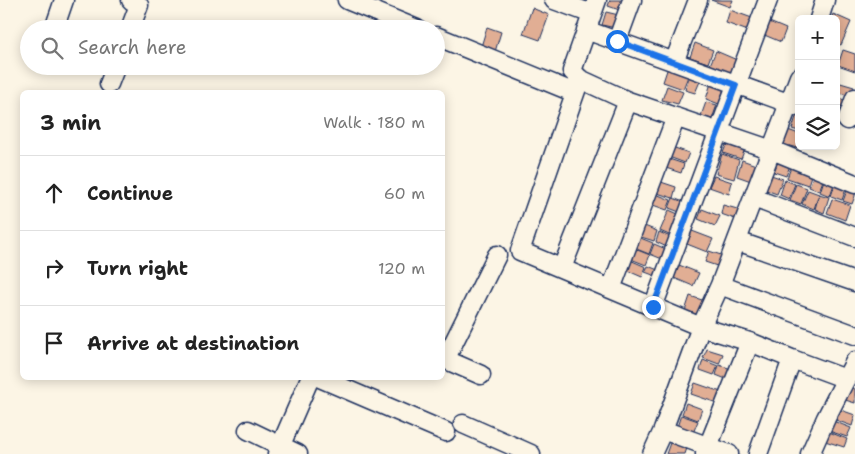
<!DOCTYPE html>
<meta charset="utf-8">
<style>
body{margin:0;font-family:"Shantell Sans",sans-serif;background:#f2f2f2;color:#222}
.controls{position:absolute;right:15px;top:15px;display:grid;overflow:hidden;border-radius:8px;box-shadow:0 2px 12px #0003}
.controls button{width:45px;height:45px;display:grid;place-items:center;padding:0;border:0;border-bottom:1px solid #e0e0e0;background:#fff;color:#222;font:25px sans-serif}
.stop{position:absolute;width:15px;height:15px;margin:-11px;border:4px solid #1a73e8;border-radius:50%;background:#fff}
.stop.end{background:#1a73e8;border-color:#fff;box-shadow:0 1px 5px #0008}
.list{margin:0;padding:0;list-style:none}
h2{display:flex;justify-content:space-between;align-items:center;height:65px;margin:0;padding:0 20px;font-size:21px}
h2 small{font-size:16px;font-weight:400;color:#767676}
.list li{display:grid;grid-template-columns:32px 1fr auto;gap:15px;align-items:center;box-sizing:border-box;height:75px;padding:0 20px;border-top:1px solid #e0e0e0}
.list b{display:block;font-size:19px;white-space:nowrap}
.list em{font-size:16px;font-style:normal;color:#767676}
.icon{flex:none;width:28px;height:28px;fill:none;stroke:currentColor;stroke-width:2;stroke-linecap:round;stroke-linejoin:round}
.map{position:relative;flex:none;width:855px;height:454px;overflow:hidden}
.search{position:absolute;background:#fff;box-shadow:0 2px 12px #0003;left:20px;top:20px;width:425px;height:55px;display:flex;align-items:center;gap:12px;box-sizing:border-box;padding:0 18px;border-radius:28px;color:#767676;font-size:19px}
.panel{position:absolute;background:#fff;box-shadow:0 2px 12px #0003;left:20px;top:90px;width:425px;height:290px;border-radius:8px}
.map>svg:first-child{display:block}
.building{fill:#e1ae94;stroke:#1b2f5e}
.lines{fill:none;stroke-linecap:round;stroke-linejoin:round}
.minor-casing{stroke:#1b2f5e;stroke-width:21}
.minor{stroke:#fcf5e5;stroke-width:18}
.route{stroke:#1a73e8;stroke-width:6}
</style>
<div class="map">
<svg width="855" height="454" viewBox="0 0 855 454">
<rect width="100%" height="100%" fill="#fcf5e5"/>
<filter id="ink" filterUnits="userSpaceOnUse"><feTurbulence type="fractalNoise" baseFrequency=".02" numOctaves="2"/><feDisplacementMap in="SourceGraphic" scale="10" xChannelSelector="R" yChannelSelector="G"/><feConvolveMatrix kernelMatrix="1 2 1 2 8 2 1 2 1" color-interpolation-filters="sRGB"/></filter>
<g filter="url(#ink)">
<path class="building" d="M610,0H629L625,12L608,6Z
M711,0H733L730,7Z
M532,8L549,15L540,40L523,34Z
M730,10L752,18L748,31L726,23Z
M606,12L623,16L620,29L602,25Z
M833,14L851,22L841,45L836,43V19H831Z
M767,21L786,29L781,42L762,34Z
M487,27L501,32L494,55L480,50Z
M695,43L713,50L708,63L690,57Z
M843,50L855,54V71L838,65Z
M716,51L737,60L730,76L709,67Z
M668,67L689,74L683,89L663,82Z
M690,74L701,79L695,93L685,90Z
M837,82L854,87L851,96L836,92Z
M711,83L724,88L719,104L706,99Z
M667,86L683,92L678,104L662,100Z
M836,97L847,101L844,110L836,108Z
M706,102L717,105L712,119L701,116Z
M797,114L799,115V131L792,129Z
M788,130L799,134L797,148L783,144Z
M728,140L746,146L741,159L723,153Z
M672,147L689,153L685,163L669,157Z
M722,154L739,160L734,179L716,174Z
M669,159L684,164L681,173L666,168Z
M779,159L791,163L786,176L774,172Z
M742,160L756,165L751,181L737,176Z
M792,165L812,172L808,185L787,178Z
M814,174L824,178L819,191L809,187Z
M771,175L783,179L777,194L766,190Z
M714,176L732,182L729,194L709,187Z
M825,177L835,181L830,196L820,192Z
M785,180L795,184L789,199L780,195Z
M658,181L676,187L673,198L654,192Z
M836,181L846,189L842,200L831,196Z
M796,184L807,188L801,204L790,200Z
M849,185L855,187V196L852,204L843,201Z
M808,190L819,194L814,209L802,204Z
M653,193L671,200L667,210L650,204Z
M819,194L829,197L824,213L815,209Z
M673,198L689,204L685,214L669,208Z
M832,199L850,205L845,220L827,213Z
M723,205L741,210L738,220L721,214Z
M702,209L720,216L715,226L698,219Z
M669,210L685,217L676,238L660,231Z
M642,225L657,231L654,241L638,236Z
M692,231L713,239L707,252L687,244Z
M659,232L675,239L671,249L656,242Z
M638,237L653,243L649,254L634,248Z
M654,244L671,251L667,261L650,254Z
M635,249L650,255L646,265L631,259Z
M709,251L724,256L720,267L705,262Z
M630,260L646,267L642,277L626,270Z
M679,265L699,273L693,286L674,278Z
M648,266L663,272L661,278L645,272Z
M690,296L708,302L700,321L684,314Z
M707,349L723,354L719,364L703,358Z
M703,360L718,366L714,375L700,370Z
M719,365L735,370L731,381L716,375Z
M695,383L724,393L720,404L691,394Z
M847,386L855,389V403L842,399Z
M686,403L702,409L698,420L682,414Z
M838,409L855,415L852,426L833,419Z
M681,415L698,421L693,433L677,427Z
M833,421L851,428L847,437L829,431Z
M829,432L847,439L844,447L825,441Z
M670,443L687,448L685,454H666Z"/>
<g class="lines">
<defs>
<path id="minor" d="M347,0L417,29
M554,0L592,14
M597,0L572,71L580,79L520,251L701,327L750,342L792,359L846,379
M819,19L825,0
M54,29L64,0
M130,29L139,5L131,0
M586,30L799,107
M436,36L575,93
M617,41L632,0
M674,62L698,0
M580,79L628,101L772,150L855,184
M109,84L116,66
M847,120L855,98
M754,198L855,237
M737,241L855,282
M562,268L628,101
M720,285L855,335
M611,289L676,117
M653,307L768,0
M442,358L481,375
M445,360L497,255
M320,378L446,432
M463,424L531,454
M248,430L298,454
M663,430L729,454
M277,454L310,378
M652,454L663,430L701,327L720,285L799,77
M705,454L750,342
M758,454L792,359
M810,454L826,418L855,361"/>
</defs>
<use href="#minor" class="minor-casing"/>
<use href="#minor" class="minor"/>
</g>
</g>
<g class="lines" filter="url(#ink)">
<path class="route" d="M617,41L736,85L653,307"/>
</g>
</svg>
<div class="controls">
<button>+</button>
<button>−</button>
<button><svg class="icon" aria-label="layers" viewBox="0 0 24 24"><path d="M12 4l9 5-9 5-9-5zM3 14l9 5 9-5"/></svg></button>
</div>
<div class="stop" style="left:617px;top:41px"></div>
<div class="stop end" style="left:653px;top:307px"></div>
<div class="search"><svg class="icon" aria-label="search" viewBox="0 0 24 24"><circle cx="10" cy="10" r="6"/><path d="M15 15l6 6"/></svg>Search here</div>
<section class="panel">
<h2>3 min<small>Walk · 180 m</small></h2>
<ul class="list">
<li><svg class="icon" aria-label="ahead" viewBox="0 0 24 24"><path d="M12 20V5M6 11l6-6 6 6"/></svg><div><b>Continue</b></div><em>60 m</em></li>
<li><svg class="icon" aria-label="right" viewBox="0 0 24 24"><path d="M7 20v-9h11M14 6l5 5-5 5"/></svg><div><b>Turn right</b></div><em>120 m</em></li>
<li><svg class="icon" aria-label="arrive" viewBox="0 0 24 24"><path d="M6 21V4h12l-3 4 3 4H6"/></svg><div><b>Arrive at destination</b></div></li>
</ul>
</section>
</div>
